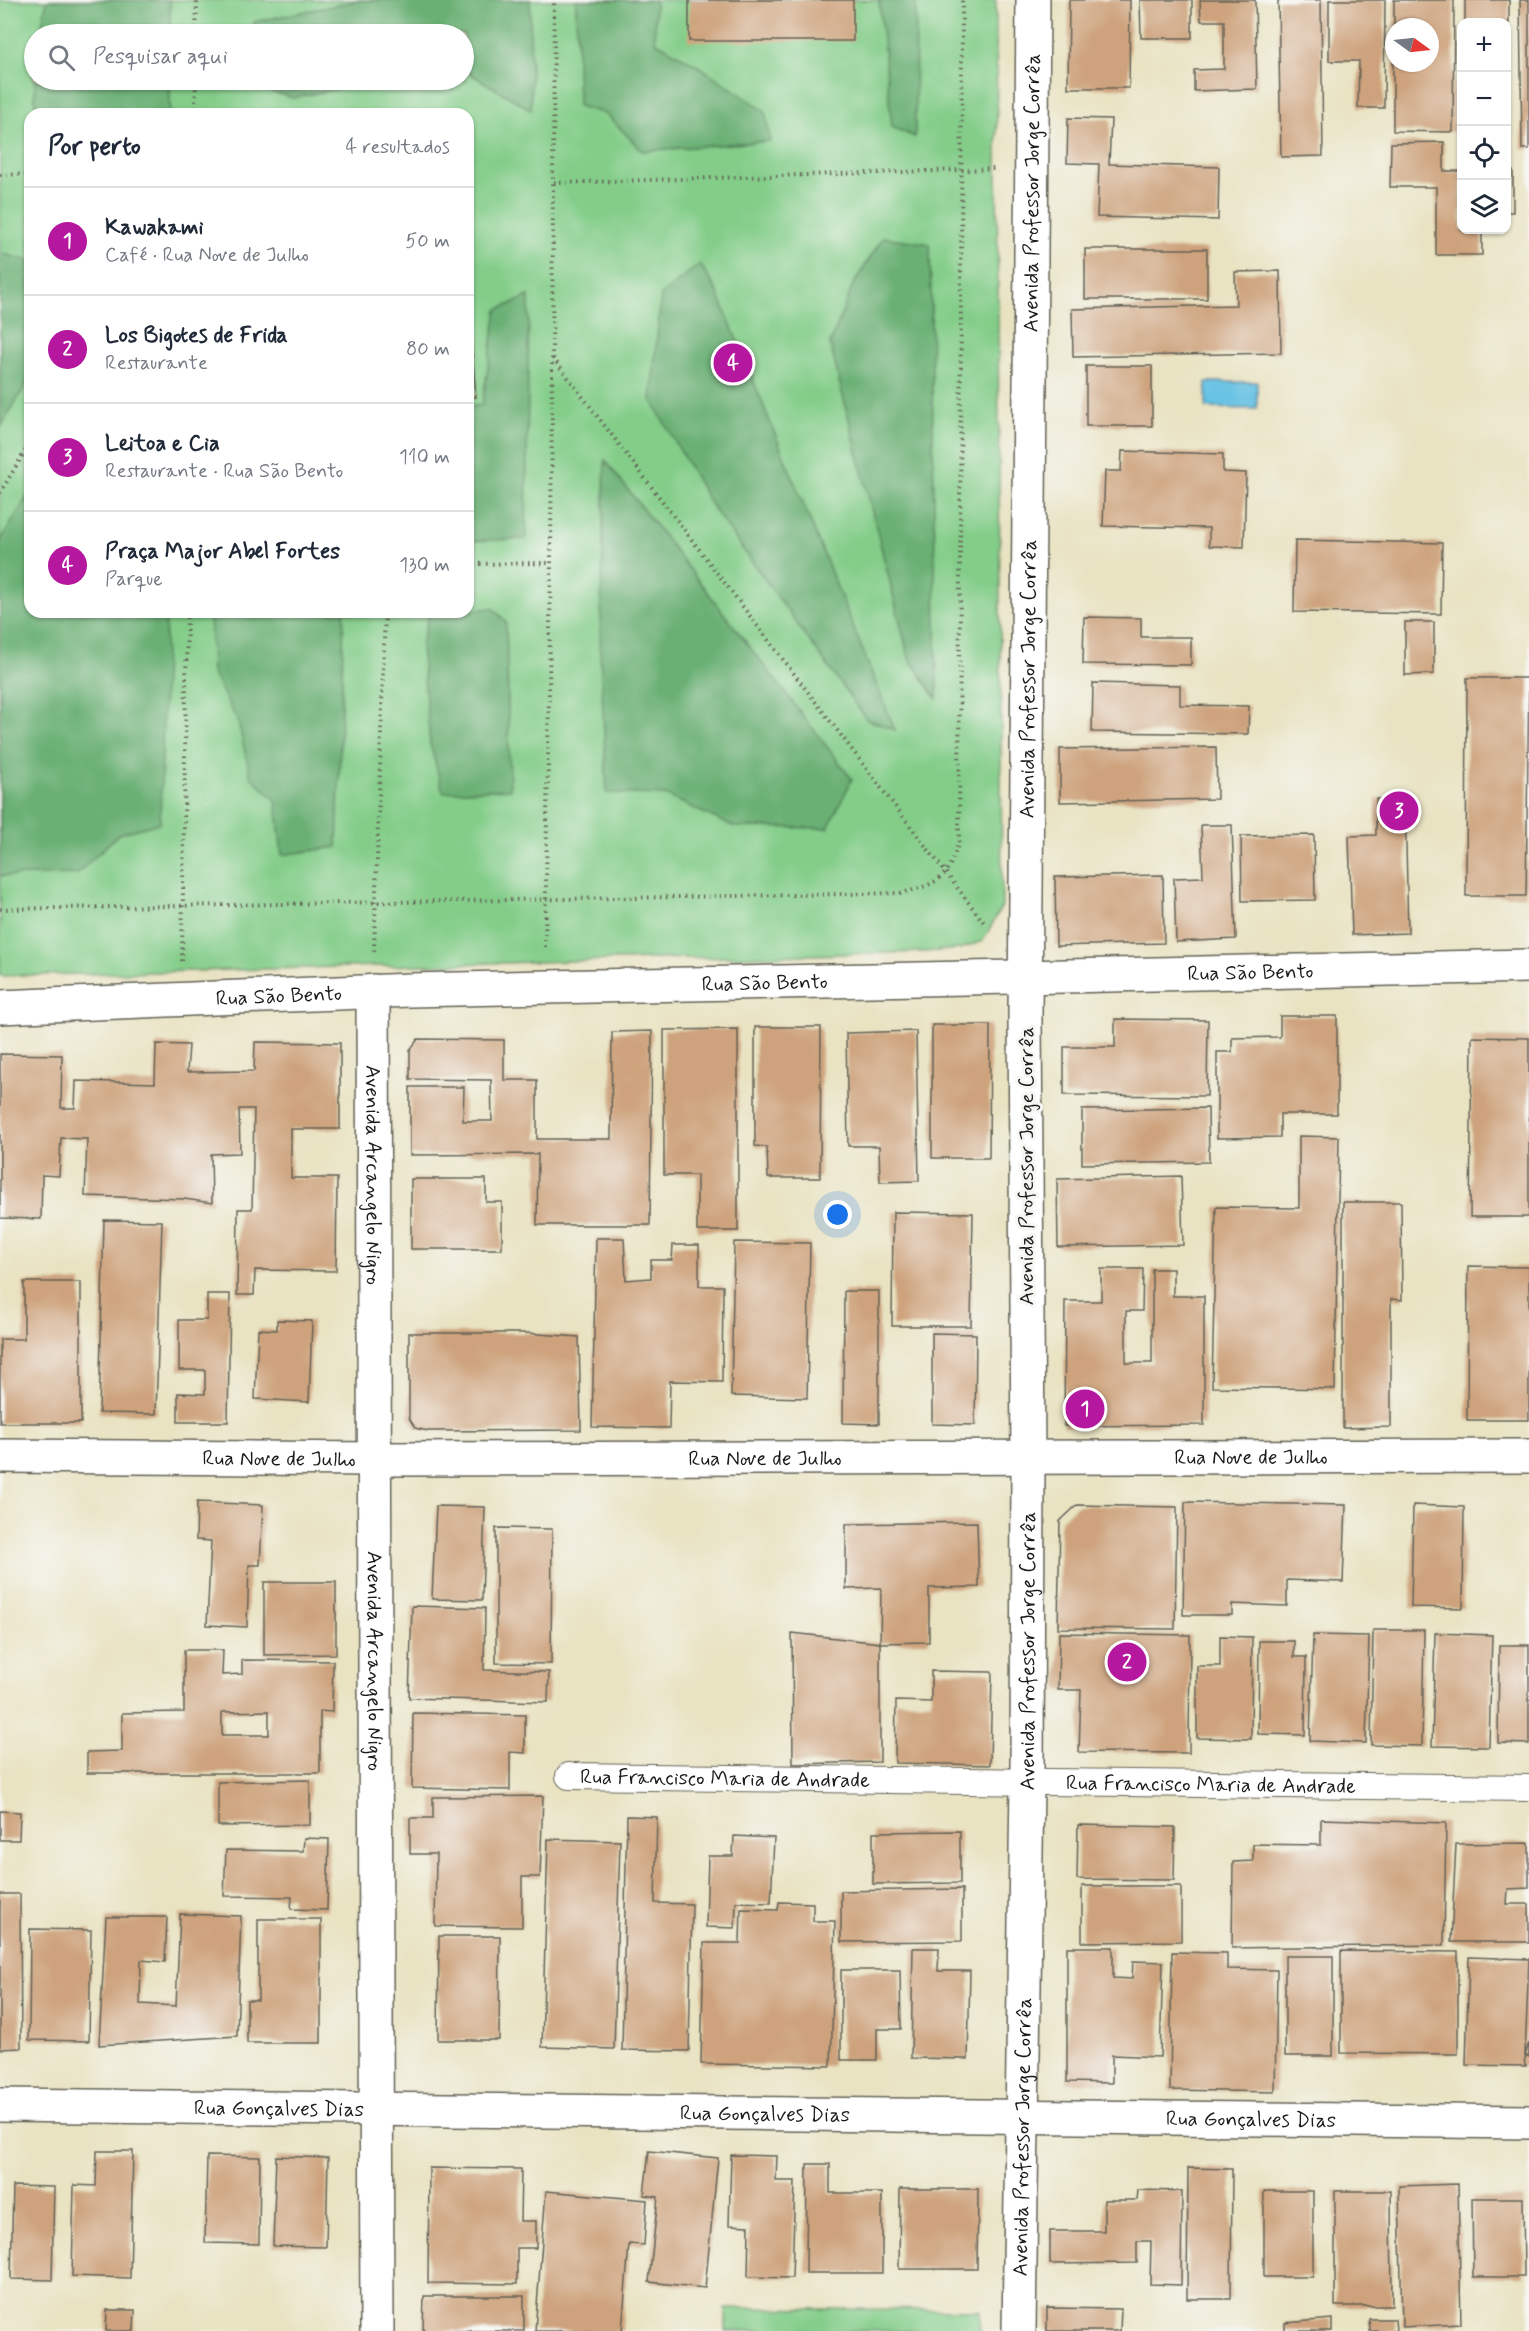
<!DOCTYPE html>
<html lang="pt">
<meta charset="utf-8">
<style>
body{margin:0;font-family:Mynerve,sans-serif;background:#f6f6f7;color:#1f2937}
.controls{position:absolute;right:18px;top:18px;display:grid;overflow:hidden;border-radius:12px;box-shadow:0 2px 4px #0004}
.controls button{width:54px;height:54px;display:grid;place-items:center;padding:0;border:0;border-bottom:2px solid #e0e1e3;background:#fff;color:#1f2937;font:30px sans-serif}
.compass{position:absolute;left:1385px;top:18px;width:54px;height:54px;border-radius:50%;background:#fff;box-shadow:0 2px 4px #0004;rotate:105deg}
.you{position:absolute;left:838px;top:1215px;width:21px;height:21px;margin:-15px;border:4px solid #fff;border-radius:50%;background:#1a73e8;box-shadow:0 0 0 9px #1a73e833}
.badge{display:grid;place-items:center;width:39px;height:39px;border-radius:50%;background:#b5179e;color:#fff;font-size:20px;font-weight:700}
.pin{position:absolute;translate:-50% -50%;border:3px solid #fff;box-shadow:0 2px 6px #0006}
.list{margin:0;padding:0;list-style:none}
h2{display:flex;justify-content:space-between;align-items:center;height:78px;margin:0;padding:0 24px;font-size:26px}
h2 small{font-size:20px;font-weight:400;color:#747a83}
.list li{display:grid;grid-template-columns:39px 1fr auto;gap:18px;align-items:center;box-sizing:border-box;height:108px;padding:0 24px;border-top:2px solid #e0e1e3}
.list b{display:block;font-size:22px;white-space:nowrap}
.list p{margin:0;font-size:20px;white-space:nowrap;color:#747a83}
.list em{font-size:20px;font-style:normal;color:#747a83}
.icon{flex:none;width:33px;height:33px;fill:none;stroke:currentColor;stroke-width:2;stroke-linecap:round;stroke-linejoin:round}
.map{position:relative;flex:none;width:1529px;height:2331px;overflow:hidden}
.search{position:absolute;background:#fff;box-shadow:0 2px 4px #0004;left:24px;top:24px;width:450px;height:66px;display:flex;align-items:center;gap:15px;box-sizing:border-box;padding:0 21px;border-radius:33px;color:#747a83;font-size:22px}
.panel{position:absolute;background:#fff;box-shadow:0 2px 4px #0004;left:24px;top:108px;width:450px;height:510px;border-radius:18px}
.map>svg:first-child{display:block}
.green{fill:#83cd89;stroke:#507452;stroke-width:1.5;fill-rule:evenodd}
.forest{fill:#6ab075;stroke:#436648;stroke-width:1.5}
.water{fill:#65c1e3;stroke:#406e80;stroke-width:1.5}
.building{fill:#cda27b;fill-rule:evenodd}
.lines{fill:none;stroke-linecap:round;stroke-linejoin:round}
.service-casing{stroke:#646256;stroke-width:28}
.minor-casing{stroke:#646256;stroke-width:36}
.tertiary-casing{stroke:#646256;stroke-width:36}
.path{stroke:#646256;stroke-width:4;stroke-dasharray:1.5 4.5;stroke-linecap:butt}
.service{stroke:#fff;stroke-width:26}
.minor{stroke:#fff;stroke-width:33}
.tertiary{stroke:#fff;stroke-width:33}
.labels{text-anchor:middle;stroke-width:6;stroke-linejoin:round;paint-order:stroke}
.street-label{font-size:21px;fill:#1c1c1c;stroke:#f6f6f2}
</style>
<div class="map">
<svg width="1529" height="2331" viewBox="0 0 1529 2331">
<rect width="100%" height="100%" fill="#f6f6f2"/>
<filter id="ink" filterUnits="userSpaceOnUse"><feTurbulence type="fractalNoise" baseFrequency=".0167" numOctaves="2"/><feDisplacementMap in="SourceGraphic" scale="12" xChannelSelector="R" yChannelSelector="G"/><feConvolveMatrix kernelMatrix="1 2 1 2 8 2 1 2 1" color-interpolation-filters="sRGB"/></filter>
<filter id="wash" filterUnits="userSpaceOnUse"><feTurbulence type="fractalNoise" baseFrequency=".008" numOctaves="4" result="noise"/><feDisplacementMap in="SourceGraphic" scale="24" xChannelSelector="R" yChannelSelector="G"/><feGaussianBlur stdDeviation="1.35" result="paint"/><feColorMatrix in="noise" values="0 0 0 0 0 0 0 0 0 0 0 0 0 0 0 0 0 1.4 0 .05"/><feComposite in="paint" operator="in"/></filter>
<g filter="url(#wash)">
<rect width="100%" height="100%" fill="#e9e3c2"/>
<path class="green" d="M0,0H996L1002,906L983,941L960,949L924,952L0,976ZM34,34H464V80H34ZM30,114H468V612H30Z
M726,2308L980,2310V2331H726Z"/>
<path class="forest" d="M47,0H170V34H40Z
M362,0H530L531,110L464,70V34H252L254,22Z
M576,0H655V41L703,69L765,111L770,141L642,151L606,114L578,106Z
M879,0H916L915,137L892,127Z
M35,80H170V114H35Z
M246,80H383L293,98L246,85Z
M883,237L930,244L937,699L909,658L830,344L853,285Z
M0,253L30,261V378L0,428Z
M700,264L717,291L895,730L866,719L711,505L651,399L661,295Z
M529,296L526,539L468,541V407L482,405L497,310Z
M605,460L852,779L828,828L734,827L665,795L607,793L600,652Z
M30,492V612H166L160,823L119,834L77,874L0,876V542Z
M493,608L506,622L510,789L443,792L430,743L421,645L429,615Z
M210,612H344L337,847L282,855L276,800L251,777L238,722L212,672Z"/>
<path class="water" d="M1206,382H1257V409L1206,408Z"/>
<g id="blocks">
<path class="building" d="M689,0H853V41H689Z
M1069,0H1130L1129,88H1068Z
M1140,0H1192V38H1141Z
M1200,0H1255L1257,89L1194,91V70L1224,69V21H1201Z
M1278,0H1321L1323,156L1281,157Z
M1329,0H1385L1384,108H1358L1359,61H1329Z
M1394,0H1454L1453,132L1393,131V63H1430V27H1394Z
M1465,0H1509V23L1465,22Z
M1520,0H1529V149H1522Z
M1068,118L1111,119L1109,164L1219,167L1218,220L1097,217L1099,164L1067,163Z
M1444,142V171H1461V230H1482V255H1436V187H1390L1391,143Z
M1506,171H1513V212H1506Z
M1085,249H1207V299H1085Z
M1280,271L1281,353L1073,357L1072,309L1236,305L1235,272Z
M468,299L476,397L468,398Z
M1086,366H1152V426H1086Z
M1122,451L1223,454V472L1246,473L1244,547L1209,546V528L1103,526L1105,471H1121Z
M1295,540L1442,543L1441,614L1294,612Z
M1084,617L1141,618V637H1191V665L1083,664Z
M1405,622H1434V674L1405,675Z
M1467,678H1529L1526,896H1466Z
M1093,683L1180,685V705L1249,706L1248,734L1092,732Z
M1216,747L1217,799L1060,802V749Z
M1405,798L1408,933L1352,935L1349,836L1376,835V799Z
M1201,825H1232L1236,939L1176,942L1174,878L1203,877Z
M1314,835L1315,900L1242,901L1241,836Z
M1163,875L1164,943L1056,946L1055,877Z
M1280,1016H1337V1114H1280V1137L1217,1138V1052H1232V1038L1280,1037Z
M1115,1019L1208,1020L1207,1096L1064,1095V1047H1115Z
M932,1025H990L989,1158H932Z
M755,1027H821L820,1178H768L767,1147L755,1146Z
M738,1029V1231H697V1175H664V1030Z
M652,1031L650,1225H537L538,1154L410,1155V1087H464L463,1121H492L491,1080L410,1079V1050L418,1039L504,1040V1080H537V1139H611L612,1032Z
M916,1031L919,1181L880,1182L879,1146H848L846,1033Z
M1472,1037L1529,1038V1217H1470Z
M255,1042L340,1043V1129H291V1178H337L336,1271L255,1270L254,1295H237L238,1209H252L254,1109H239L240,1153L211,1154L212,1203L184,1199L85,1196L87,1139L61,1138L59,1176L42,1175L41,1219L0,1218V1054L62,1055L61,1108H75L76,1081L155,1083L156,1044L189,1045L187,1072L254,1071Z
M1208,1108L1209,1162L1082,1164V1110Z
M1299,1136L1339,1137L1335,1389L1212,1387L1216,1207L1299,1208Z
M1181,1176L1183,1245L1058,1247L1057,1179Z
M411,1179H486V1202H502V1249H411Z
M1343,1202H1401L1402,1300L1391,1299V1427L1343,1428Z
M893,1212L973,1213L971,1326H892Z
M104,1220L162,1221L156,1414L99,1413Z
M596,1238H624L626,1280L651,1278V1260H672L673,1245H699V1286H723L722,1382L670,1381L669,1428L592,1427Z
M734,1242L810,1243L807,1398L731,1396Z
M1468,1266L1529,1267V1420H1467Z
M1101,1269H1143L1142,1311H1126V1363H1152V1269H1173V1296H1204V1425L1064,1426L1065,1301H1101Z
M24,1282H81V1423H0V1339H24Z
M844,1291H879V1424L843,1423Z
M207,1294H230L228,1422H178V1393L205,1394V1370H179V1320H207Z
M277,1320L312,1321L309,1402L255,1399L258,1329L277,1330Z
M409,1333H526L579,1337L581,1430L428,1431L415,1428L409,1418Z
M932,1333L976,1334L975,1425L932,1424Z
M197,1502L263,1505L260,1565H249L247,1627L207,1625L211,1541L196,1540Z
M1185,1502L1346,1505L1343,1582L1287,1580V1606L1232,1604V1615H1183Z
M1077,1505L1177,1507L1175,1629L1058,1628L1060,1521Z
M1413,1505L1464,1507L1463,1608L1411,1607Z
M436,1506L485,1507L482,1600L432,1599Z
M977,1522L979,1587L929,1588V1642L880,1643L881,1588L846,1589V1524Z
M496,1528L552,1529L551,1664L496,1663Z
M264,1582H336V1654L264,1655Z
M412,1606L485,1608L484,1670L549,1672L548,1702L409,1698Z
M1373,1630H1424L1422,1746L1371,1745Z
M792,1633L880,1643V1762L793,1764Z
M1059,1633L1190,1635L1189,1753L1079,1752L1081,1690H1058Z
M1435,1633L1492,1635L1489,1747L1432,1746Z
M1313,1635L1369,1636L1366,1743L1310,1741Z
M1220,1636L1252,1637L1251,1739L1197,1738V1666H1220Z
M1259,1641H1294V1657H1306L1305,1735L1258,1734Z
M1499,1645H1529V1744L1498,1743Z
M184,1650H223L222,1675L242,1674V1660L333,1661L332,1712L320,1711V1773H87V1752L122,1751V1713L184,1712ZM269,1711V1735H222V1712Z
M931,1671L992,1672L990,1765L895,1763L896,1701L931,1702Z
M413,1713L525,1715V1753L510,1752V1790L412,1788Z
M310,1780V1825L218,1826V1782Z
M543,1796L540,1877H522V1927L435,1926L436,1854H410V1818H433V1797Z
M0,1811L20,1812L19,1840H0Z
M627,1816L657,1817L655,1903L692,1904L689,2051L622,2050Z
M1321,1819L1446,1823L1444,1945L1232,1948L1233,1862L1253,1861V1844L1321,1845Z
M1078,1825L1175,1827L1174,1880L1077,1879Z
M960,1831V1883L873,1884V1832Z
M734,1836L774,1838L771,1903L736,1902L735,1928L706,1927L708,1856H733Z
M304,1838L329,1839L327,1910L291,1909L292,1897L224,1896L226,1850L303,1851Z
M548,1839L620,1841L614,2049L542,2047Z
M1529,1843V1888L1508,1889L1507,1904H1529V1942H1451L1456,1844Z
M1082,1886H1181V1941L1082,1942Z
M962,1889V1941L841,1942V1891Z
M0,1894H20L21,2048L0,2049Z
M779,1902L813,1903V1921H835L831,2066L701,2064L704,1943H740L741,1909L778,1910Z
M180,1914L241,1916L237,2036L99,2045L106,1917H167L165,1962L141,1960L140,2004L176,2006Z
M258,1919H321V2043H247V2000H258Z
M30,1929L91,1930L89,2041L29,2040Z
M439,1936H500L499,2040H438Z
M1067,1947H1113V1978L1132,1979L1133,1961L1163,1962L1160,2057L1112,2055V2083L1067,2082Z
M913,1948H939L938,1971H970L968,2059L911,2058Z
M1341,1951L1458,1952V2054L1341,2053Z
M1172,1952L1227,1953V1969L1277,1970L1275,2092L1170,2090Z
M1285,1956H1333V2056H1285Z
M1469,1957L1529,1959L1525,2055L1529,2043V2057L1525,2055L1526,2066L1466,2065Z
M841,1970H900L901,2029H877V2060H841Z
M97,2151H133L130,2278L72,2276L74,2185L96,2186Z
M649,2151L718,2158L705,2288L649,2282L658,2197L644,2195Z
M731,2155L777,2156L776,2181H795L792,2278L748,2277L749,2226L729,2225Z
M207,2156L260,2157L259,2244L205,2243Z
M276,2156L328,2158L326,2247L273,2246Z
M807,2164H830V2193H882V2273H806Z
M429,2168L521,2169L520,2221H536V2248H517V2284L428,2283Z
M1188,2168L1232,2169L1231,2299H1187Z
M1458,2184L1461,2324L1402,2327L1399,2186Z
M13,2186L54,2187L52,2280L11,2279Z
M900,2189H978L977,2269H899Z
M1138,2190L1182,2191L1181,2285L1150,2284L1151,2241H1137V2263L1050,2264V2231H1104V2200H1137Z
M546,2191L647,2200L644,2245L629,2244L622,2331H535Z
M1264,2191H1313V2277H1264Z
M1335,2191H1391L1392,2306H1335Z
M1472,2198H1523L1524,2277H1473Z
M424,2296H524V2331H423Z
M1047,2308L1121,2309L1120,2331H1047Z
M107,2310H135L134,2331H106Z
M1332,2319V2331H1285V2323Z
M1369,2319H1395L1396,2331H1370Z"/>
</g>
</g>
<g filter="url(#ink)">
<use href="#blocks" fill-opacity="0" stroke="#646256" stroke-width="1.5"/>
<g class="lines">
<defs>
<g id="service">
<path id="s1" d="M569,1776L1529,1788"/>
</g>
<g id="minor">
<path id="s2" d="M373,991L377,2331"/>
<path id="s3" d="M0,2105L1529,2122"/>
<path id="s4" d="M1019,2331L1027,1783L1028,1459L1025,1017L1033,0"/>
</g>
<g id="tertiary">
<path id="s5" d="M0,1007L410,990L1529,966"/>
<path id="s6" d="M0,1456L375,1459L1529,1456"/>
</g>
</defs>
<use href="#service" class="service-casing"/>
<use href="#minor" class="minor-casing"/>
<use href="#tertiary" class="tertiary-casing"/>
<path class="path" d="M196,34L197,0
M195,114L196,80
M0,175L30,174
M554,183L994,169
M553,358L985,924
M0,493L30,443
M468,564L551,563
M0,909L902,893C940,883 947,879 959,841L962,0
M545,947L551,563L554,0
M374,951L385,612
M182,961L187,612"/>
<use href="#service" class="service"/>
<use href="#minor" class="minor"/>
<use href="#tertiary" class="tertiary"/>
</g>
</g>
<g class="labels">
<g class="street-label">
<text dy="7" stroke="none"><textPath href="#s4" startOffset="2138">Avenida Professor Jorge Corrêa</textPath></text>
<text dy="7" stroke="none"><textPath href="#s4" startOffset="1652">Avenida Professor Jorge Corrêa</textPath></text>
<text dy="7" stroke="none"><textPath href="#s5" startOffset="1251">Rua São Bento</textPath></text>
<text dy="7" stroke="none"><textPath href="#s5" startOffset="765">Rua São Bento</textPath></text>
<text dy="7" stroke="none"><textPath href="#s5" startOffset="279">Rua São Bento</textPath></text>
<text transform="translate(1026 1166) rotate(-90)" y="7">Avenida Professor Jorge Corrêa</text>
<text dy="7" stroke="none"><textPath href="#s2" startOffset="184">Avenida Arcangelo Nigro</textPath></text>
<text dy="7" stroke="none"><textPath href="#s6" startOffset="279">Rua Nove de Julho</textPath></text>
<text dy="7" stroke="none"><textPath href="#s6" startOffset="1251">Rua Nove de Julho</textPath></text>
<text dy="7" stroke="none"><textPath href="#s6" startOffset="765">Rua Nove de Julho</textPath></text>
<text dy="7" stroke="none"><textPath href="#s4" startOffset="680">Avenida Professor Jorge Corrêa</textPath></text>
<text dy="7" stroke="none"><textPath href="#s2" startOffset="670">Avenida Arcangelo Nigro</textPath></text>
<text dy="7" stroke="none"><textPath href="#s1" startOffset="156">Rua Francisco Maria de Andrade</textPath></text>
<text dy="7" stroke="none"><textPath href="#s1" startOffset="642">Rua Francisco Maria de Andrade</textPath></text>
<text dy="7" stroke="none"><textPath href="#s3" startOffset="279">Rua Gonçalves Dias</textPath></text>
<text dy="7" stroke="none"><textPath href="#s3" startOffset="765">Rua Gonçalves Dias</textPath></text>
<text dy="7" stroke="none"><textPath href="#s3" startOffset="1251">Rua Gonçalves Dias</textPath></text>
<text dy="7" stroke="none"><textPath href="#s4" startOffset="194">Avenida Professor Jorge Corrêa</textPath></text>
</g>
</g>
</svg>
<div class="controls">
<button>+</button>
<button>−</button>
<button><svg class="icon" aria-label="locate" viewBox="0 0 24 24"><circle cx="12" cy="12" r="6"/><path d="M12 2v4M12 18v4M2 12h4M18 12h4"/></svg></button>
<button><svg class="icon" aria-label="layers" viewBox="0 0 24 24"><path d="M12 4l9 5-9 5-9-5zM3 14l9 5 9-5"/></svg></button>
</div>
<svg class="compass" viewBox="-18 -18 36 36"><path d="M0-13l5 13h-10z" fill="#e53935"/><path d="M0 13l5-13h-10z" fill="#747a83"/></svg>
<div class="you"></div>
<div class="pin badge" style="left:1085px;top:1409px">1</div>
<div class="pin badge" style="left:1127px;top:1662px">2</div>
<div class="pin badge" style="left:1399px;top:811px">3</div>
<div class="pin badge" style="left:733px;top:363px">4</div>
<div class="search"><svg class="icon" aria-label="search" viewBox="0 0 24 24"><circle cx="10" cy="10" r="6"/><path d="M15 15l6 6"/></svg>Pesquisar aqui</div>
<section class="panel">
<h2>Por perto<small>4 resultados</small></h2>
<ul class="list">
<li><span class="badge">1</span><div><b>Kawakami</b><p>Café · Rua Nove de Julho</p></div><em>50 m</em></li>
<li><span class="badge">2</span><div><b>Los Bigotes de Frida</b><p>Restaurante</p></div><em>80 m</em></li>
<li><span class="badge">3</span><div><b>Leitoa e Cia</b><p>Restaurante · Rua São Bento</p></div><em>110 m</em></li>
<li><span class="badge">4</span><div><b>Praça Major Abel Fortes</b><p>Parque</p></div><em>130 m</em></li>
</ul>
</section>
</div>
